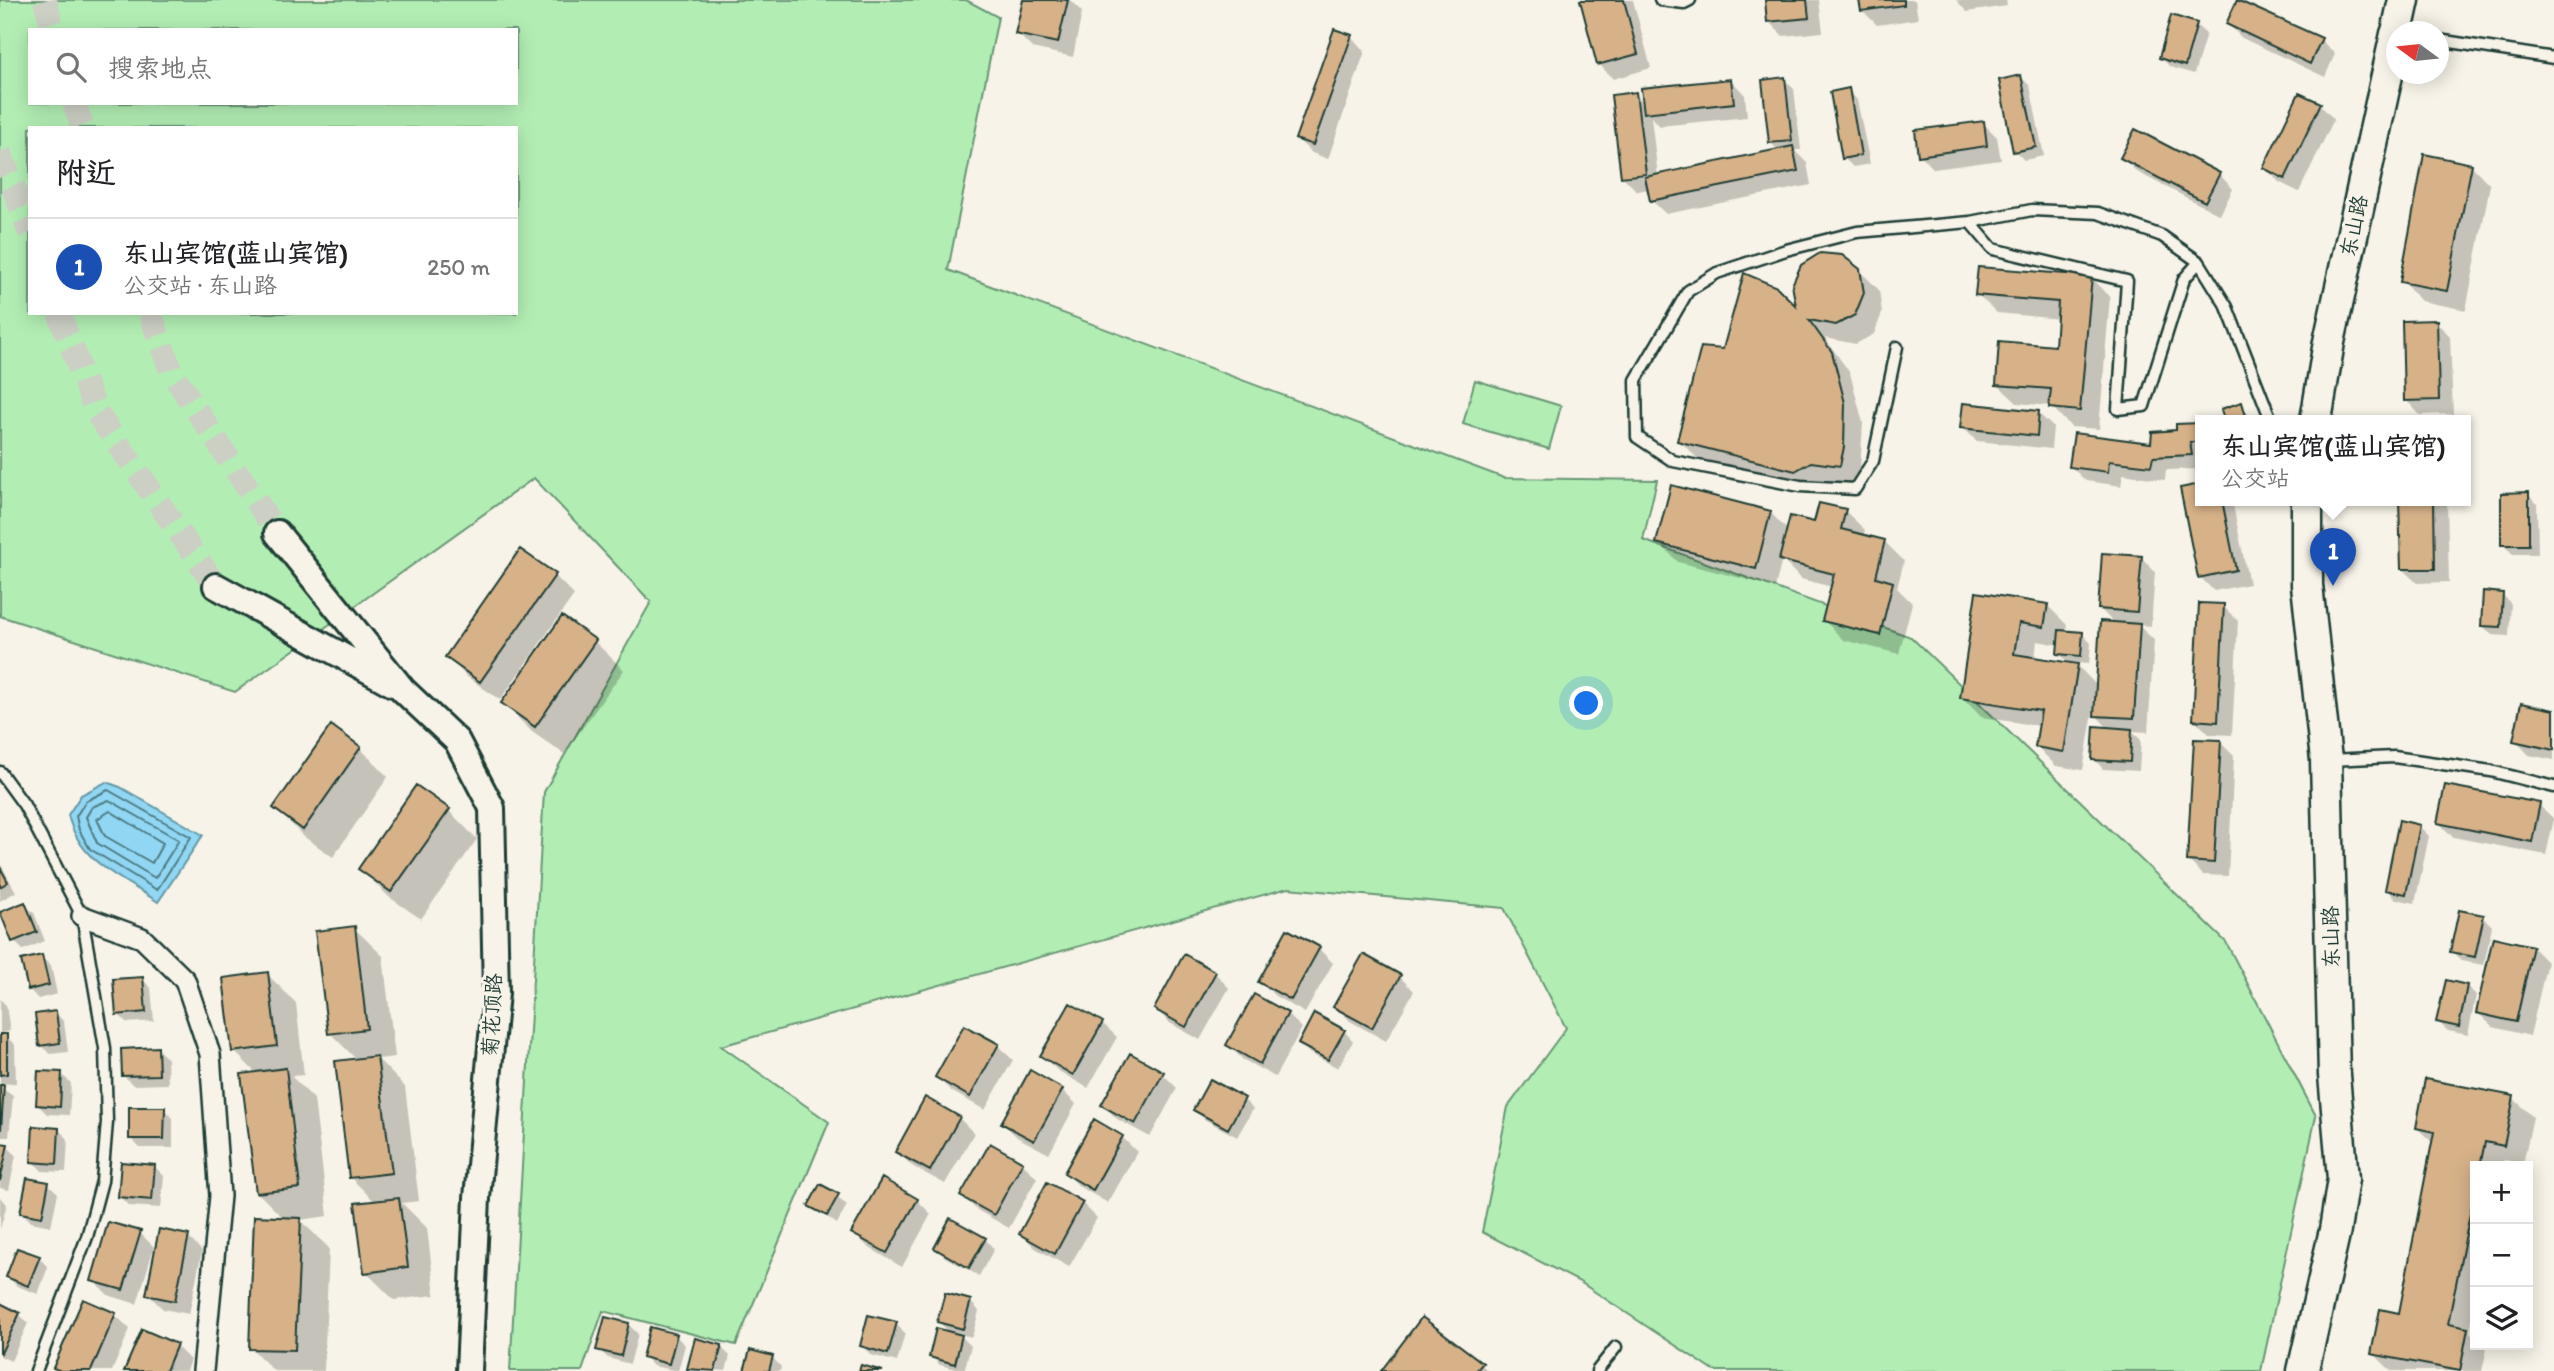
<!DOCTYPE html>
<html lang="zh">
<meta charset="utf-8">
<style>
body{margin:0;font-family:Itim,"LXGW WenKai TC",sans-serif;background:#f2f2f2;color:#202124}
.controls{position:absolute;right:21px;bottom:21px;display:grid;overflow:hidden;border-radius:0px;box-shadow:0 4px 18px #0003}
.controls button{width:63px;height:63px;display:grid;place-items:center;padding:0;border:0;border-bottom:2px solid #e0e0e0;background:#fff;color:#202124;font:35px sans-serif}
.compass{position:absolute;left:2386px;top:21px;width:63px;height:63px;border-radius:50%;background:#fff;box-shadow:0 4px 18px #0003;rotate:285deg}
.you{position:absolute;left:1587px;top:704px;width:24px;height:24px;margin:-18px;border:5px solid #fff;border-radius:50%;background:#1a73e8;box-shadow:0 0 0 10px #1a73e833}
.badge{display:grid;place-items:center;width:46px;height:46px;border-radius:50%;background:#c8321e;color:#fff;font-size:23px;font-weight:700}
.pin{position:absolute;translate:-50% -58px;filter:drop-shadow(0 2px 4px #0008)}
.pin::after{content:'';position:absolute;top:37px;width:24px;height:21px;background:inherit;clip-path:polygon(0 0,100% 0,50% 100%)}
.popup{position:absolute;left:2195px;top:415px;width:276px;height:91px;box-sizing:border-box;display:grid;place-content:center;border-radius:0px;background:#fff;filter:drop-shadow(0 2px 5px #0005);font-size:23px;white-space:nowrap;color:#757577}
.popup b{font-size:26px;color:#202124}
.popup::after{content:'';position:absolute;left:50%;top:100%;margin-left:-14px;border:14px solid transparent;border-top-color:#fff}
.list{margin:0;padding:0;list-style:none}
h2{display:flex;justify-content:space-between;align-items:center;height:91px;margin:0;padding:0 28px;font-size:30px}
h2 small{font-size:23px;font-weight:400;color:#757577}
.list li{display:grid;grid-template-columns:46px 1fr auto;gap:21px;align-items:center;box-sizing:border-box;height:98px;padding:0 28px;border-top:2px solid #e0e0e0}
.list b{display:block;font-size:26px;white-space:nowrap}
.list p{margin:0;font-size:23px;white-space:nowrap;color:#757577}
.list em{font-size:23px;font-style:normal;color:#757577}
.icon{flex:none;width:38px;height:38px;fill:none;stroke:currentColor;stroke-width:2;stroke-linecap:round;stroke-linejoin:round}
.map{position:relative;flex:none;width:2554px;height:1371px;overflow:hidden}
.search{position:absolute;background:#fff;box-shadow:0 4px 18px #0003;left:28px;top:28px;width:490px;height:77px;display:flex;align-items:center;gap:18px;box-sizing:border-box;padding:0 24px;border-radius:0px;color:#757577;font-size:26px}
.panel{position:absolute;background:#fff;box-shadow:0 4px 18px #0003;left:28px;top:126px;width:490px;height:189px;border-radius:0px}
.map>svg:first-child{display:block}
.green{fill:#b2eeb4;stroke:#689674;stroke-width:2;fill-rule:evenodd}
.water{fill:#91d6f3;stroke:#6399a7;stroke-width:2}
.shadow{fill:#0003;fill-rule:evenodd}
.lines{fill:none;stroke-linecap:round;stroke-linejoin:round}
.shore{stroke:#4d7a80;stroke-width:2}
.building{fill:#d7b289;stroke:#1f3d34;stroke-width:2}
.tertiary-tunnel{stroke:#cccfc4;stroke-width:24;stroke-dasharray:24 12;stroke-linecap:butt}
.service-casing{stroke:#1f3d34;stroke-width:15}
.minor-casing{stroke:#1f3d34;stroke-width:24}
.tertiary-casing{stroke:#1f3d34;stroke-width:30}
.primary-casing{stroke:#1f3d34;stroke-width:35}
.service{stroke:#f7f3e8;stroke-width:10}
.minor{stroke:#f7f3e8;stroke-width:19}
.tertiary{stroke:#f7f3e8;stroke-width:24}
.primary{stroke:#f7f3e8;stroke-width:30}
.labels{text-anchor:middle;stroke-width:6;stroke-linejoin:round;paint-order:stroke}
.street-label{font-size:21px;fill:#1f3d34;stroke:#f7f3e8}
</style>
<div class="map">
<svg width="2554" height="1371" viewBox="0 0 2554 1371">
<rect width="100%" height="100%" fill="#f7f3e8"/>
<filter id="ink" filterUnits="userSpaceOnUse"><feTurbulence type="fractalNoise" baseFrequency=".0143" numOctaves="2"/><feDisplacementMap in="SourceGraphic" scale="14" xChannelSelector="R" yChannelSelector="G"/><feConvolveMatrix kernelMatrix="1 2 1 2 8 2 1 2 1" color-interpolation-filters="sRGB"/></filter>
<g filter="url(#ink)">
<path class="green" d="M0,0H966L998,17L948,270L1504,478L1657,480L1643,540L1911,637L2226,942L2316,1116L2261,1371H1714L1580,1282L1482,1232L1508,1107L1566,1028L1504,908L1288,888L721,1046L829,1122L736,1345L603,1311L582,1371H510L544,792L651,602L534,478L235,692L0,616ZM30,30H516V103H30ZM30,128H516V313H30Z
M1475,380L1561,406L1549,449L1463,424Z"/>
<path class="water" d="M106,782L120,787L203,835L158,902C119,876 80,863 68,815L81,795Z"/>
<path class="shadow" d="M1024,0H1070L1082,12L1073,57L1032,48L1017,33Z
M1581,0H1633L1651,68L1613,79L1599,64Z
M1766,0H1819L1823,32L1783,36L1769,22Z
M1861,0H1915L1918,19L1877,25L1862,10Z
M1956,0H2006L2007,6L1967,12Z
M2228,24L2321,40L2335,54L2325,77L2242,38Z
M2196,25L2206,34L2194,74L2170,67L2161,57Z
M1351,37L1365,51L1328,159L1312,153L1297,139Z
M2021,77L2030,86L2044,156L2024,160L2015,151Z
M1784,79L1794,89L1801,150H1794L1807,163L1811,185L1666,214L1651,200L1649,189L1637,191L1622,176L1635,94L1645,104L1731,80L1745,95L1747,117L1660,126L1651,117L1658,176L1779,151L1771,143Z
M1848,90L1857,100L1870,164L1853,167L1844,158Z
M2320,105L2334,119L2299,192L2279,182L2265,168Z
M1983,123L1997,137L2001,160L1934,169L1920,155Z
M2122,157L2219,174L2233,189L2220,215L2137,172Z
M2471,165L2490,185L2466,310L2421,301L2402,281Z
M1859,270L1879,290L1882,313L1874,334L1856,344L1825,338L1850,373L1863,423L1859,485L1831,481L1815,490L1698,459L1679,440L1724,351L1799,311Z
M2091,278L2110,297L2099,429L2071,427L2051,406L2017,403L1997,384L2056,348L2059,319L1997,313L1977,294Z
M2436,322L2450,336L2453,414L2420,415L2406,400Z
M2241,404L2252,420H2226Z
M2038,413L2053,427L2051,449L1977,441L1962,427Z
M2200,424V469L2166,470L2165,480L2123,474L2121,486L2086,481L2071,467L2153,445Z
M2200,486V500H2232L2249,584L2214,591L2200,577Z
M2528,494L2537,504L2538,554H2513L2503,545Z
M2401,500L2447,501L2449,582L2417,583L2402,569Z
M1845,511L1865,530L1863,536L1884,541L1904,561L1897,588L1912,603L1899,654L1843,640L1824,620L1832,587L1801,579L1782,560L1775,587L1678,562L1658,542L1770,512L1788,531L1815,524Z
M2141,557L2155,572L2151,626L2138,625L2154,640L2148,732L2132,731L2141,740L2139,771L2103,769L2094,759L2109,729L2093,712L2083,770L2056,766L2037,747L2040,726L1981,717L1962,697L1978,594L2047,605L2067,625L2066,632L2082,634L2091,643L2089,664L2075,663L2097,686L2115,624L2099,608ZM2037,641L2059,645V653L2070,665L2035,659Z
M555,576L574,595L500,700L466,676L447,656Z
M2502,594L2511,604L2509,636L2492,635L2483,626Z
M2223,606L2238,621L2232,735L2209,734L2195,720Z
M563,618L595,642L624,670L564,754L532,732L503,703Z
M2554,712V760L2529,755L2515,740Z
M2220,742L2234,756L2228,876L2203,875L2189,861Z
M360,748L388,777L333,857L303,836L275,807Z
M2539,805L2554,819L2546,855L2453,837L2439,823Z
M448,810L477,839L421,919L389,897L361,869Z
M2419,826L2429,836L2415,903L2396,899L2387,890Z
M0,863L16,892L0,901Z
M24,904L34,913L45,941L23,950L14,941Z
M2483,917L2492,926L2484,965L2461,961L2452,951Z
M354,928L383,956L395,1057L378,1059L405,1087L419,1201L402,1203L427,1228L435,1295L394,1300L366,1272L376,1203L351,1178L357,1060L330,1033Z
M2532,947L2547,962L2530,1036L2493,1027L2478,1013Z
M1319,949L1333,963L1305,1013L1275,996L1260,981Z
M41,957L51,966L57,994L38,999L29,989Z
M1215,973L1229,988L1200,1040L1170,1023L1156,1009Z
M267,974L296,1003L304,1075L291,1076L314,1099L328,1216L300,1220L329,1248L324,1371H274L251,1348L284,1219L258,1193L257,1074L234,1051Z
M1400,977L1414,991L1386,1041L1350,1021L1336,1006Z
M142,979L151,988L154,1021L127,1023L118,1014Z
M2467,986L2476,995L2468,1035L2448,1031L2438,1022Z
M0,999L6,1005L10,1031L0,1033Z
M55,1012L64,1022L68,1052L50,1054L41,1045Z
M1287,1014L1302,1028L1275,1077L1242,1059L1228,1044Z
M1102,1023L1117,1037L1088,1088L1057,1070L1042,1056Z
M965,1027L998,1046L1013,1060L985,1110L951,1091L937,1077Z
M1344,1031L1353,1041L1338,1068L1309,1053L1300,1043Z
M0,1036H6L15,1045L16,1083L0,1084Z
M157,1049L167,1058L168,1084L133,1085L124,1076Z
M61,1074L71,1083L69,1115L47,1114L38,1105Z
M1163,1074L1177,1088L1150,1137L1117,1119L1103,1105Z
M0,1087L13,1096L9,1137H0Z
M1062,1090L1076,1104L1049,1154L1017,1137L1003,1123Z
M2513,1098L2533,1117L2523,1164L2504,1160L2502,1166H2475V1303L2470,1332L2475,1337V1345H2483L2487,1349L2482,1371H2391L2373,1353L2400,1315L2434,1144L2417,1128Z
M926,1100L959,1118L974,1133L945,1184L912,1166L897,1151Z
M1244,1100L1253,1109L1237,1137L1204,1119L1195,1109Z
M164,1109L173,1118V1148H140L131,1139Z
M1094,1122L1122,1137L1137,1152L1108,1203L1080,1187L1066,1173Z
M59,1130L68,1139L66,1172L42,1171L33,1161Z
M0,1144L7,1146L16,1155L9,1190L0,1188Z
M990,1145L1022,1163L1037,1178L1009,1228L977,1210L962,1196Z
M154,1166L164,1176L161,1208L129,1206L120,1197Z
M48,1184L58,1193L51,1226L31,1222L22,1212Z
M1048,1184L1082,1203L1097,1218L1069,1267L1035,1248L1021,1233Z
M821,1186L847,1205L837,1224L810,1205Z
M0,1197L7,1204L0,1229Z
M917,1200L931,1214L902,1267L868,1247L854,1233Z
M140,1233L154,1247L137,1304L108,1295L93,1280Z
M188,1237L202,1251L189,1314L163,1309L148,1294Z
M985,1239L994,1249L979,1276L945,1257L936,1248Z
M39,1258L48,1267L38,1294L17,1286L8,1277Z
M84,1301L115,1315L130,1329L112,1371H59L55,1367Z
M970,1301L979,1311L972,1337L959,1334L971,1346L964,1371L940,1365L931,1356L951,1334L939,1322Z
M0,1305L19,1314L28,1323L11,1361L0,1356Z
M606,1319L629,1325L638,1334L630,1364L608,1358L598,1349Z
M896,1324L905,1333L897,1362L871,1355L862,1346Z
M676,1336L685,1345L678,1371L653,1366L644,1356Z
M176,1346L190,1360L186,1371H126Z
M721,1347L730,1356L726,1371L689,1368Z
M772,1357L781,1367L780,1371H746Z
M1481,1364L1488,1371H1383Z"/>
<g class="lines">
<path class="shore" d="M108,790L191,837L157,890L90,849L79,830L76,816L86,801Z
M109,800L179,840L155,878L97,843L86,817L92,807Z
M110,811L163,843L152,863L105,836L97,819Z"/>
</g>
<path class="building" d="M1023,0H1068L1058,43L1015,34Z
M1580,0H1624L1638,54L1597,65Z
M1765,0H1807L1809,18L1767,22Z
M1859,0H1904V5L1861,11Z
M2237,0L2322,38L2310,64L2226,24Z
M2171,15L2197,23L2185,66L2159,58Z
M1334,29L1352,35L1313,145L1295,139Z
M2021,75L2036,147L2013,152L1999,80Z
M1785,77L1792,141L1769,143L1762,80Z
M1731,79L1734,103L1644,113L1641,88Z
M1849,88L1861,155L1842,159L1830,92Z
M1636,92L1646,174L1621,177L1611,95Z
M2299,93L2321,103L2285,179L2263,168Z
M1984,121L1987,146L1918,156L1915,130Z
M2135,129L2220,173L2205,202L2120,158Z
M1793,146L1798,171L1650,201L1645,177Z
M2424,154L2472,164L2447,291L2400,282Z
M1820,253L1842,255L1860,269L1864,293L1855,315L1836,325L1809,320L1832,352L1845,403L1844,447L1840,466L1811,462L1795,471L1677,441L1701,347L1723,349L1744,273L1777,287L1796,306L1792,285L1801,265Z
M1978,267L2092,276L2080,411L2049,408L2051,389L1996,385L1999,341L2055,346L2058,302L1975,295Z
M2437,320L2439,400L2404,401L2402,321Z
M2242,402L2247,420H2224L2221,409Z
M1963,403L2039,411L2037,436L1960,428Z
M2200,423V442H2190L2192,455L2153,457L2151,466L2109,461L2108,472L2069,467L2074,433L2151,443L2152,432L2176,430V424Z
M2200,484V500H2222L2236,570L2198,578L2180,488Z
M1671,485L1771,511L1756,569L1656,543Z
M2529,492V545H2501V493Z
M2399,500H2434L2435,569H2401Z
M1819,503L1846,509L1841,529L1885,540L1876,577L1893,582L1880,635L1822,621L1834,574L1779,560L1790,516L1814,522Z
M520,549L556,574L480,682L445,657Z
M2102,553L2142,556L2137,612L2098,609Z
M2483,591L2503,593L2501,627L2481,626Z
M1976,592L2048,604L2044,627L2019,623L2014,654L2078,664L2064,752L2035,747L2041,711L1960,698Z
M2199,603L2224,604L2218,722L2193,720Z
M562,616L596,640L535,727L501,703Z
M2100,621L2140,624L2134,718L2094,716Z
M2059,630L2083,632L2081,656L2057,654Z
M2521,703L2554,710V750L2513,741Z
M331,725L361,747L303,830L273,808Z
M2094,726L2132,729L2130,762L2092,760Z
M2194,739L2221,740L2214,863L2187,861Z
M416,785L450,809L391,892L358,869Z
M2445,785L2540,803L2532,842L2437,823Z
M2399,820L2420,825L2406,894L2385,890Z
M0,867L8,882L0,887Z
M25,902L37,932L12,942L0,912Z
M2459,910L2484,915L2475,957L2450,952Z
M355,926L367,1029L328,1034L315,931Z
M1287,929L1320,947L1291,1000L1258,982Z
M2493,937L2533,946L2516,1022L2476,1013Z
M1184,954L1216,972L1186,1027L1154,1009Z
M1363,954L1401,975L1372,1028L1333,1007Z
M42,955L49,985L28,990L21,960Z
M268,972L277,1046L232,1052L223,978Z
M143,977L146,1012L116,1015L113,979Z
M2446,980L2467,985L2459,1027L2436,1022Z
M1254,994L1288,1013L1260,1064L1226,1045Z
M1070,1003L1103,1022L1073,1075L1040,1056Z
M56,1011L60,1043L39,1046L35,1014Z
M1314,1013L1345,1030L1328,1060L1298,1044Z
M964,1025L999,1044L970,1097L935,1077Z
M0,1034H7V1074L0,1075Z
M158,1047L159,1075L122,1076L121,1049Z
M1130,1053L1164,1072L1135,1124L1101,1105Z
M377,1056L392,1173L349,1178L335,1061Z
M286,1068L300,1188L256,1193L241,1074Z
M1030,1070L1063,1089L1034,1141L1001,1123Z
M38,1071L62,1072L60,1107L36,1105Z
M1210,1079L1245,1098L1228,1129L1193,1110Z
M2425,1079L2514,1096L2504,1146L2485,1142L2480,1166H2475V1189L2448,1324L2468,1328L2460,1371L2371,1354L2380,1309L2399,1313L2434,1132L2416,1128Z
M0,1085H4L1,1129H0Z
M925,1097L960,1117L930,1171L895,1152Z
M129,1107H165L164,1139H129Z
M1094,1119L1123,1136L1093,1190L1064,1173Z
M33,1126L59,1128L57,1164L31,1162Z
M0,1143L8,1144L0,1181Z
M990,1143L1023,1162L994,1215L960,1196Z
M121,1162L155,1165L152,1200L118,1197Z
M27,1178L49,1182L42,1217L20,1213Z
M882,1178L918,1199L887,1253L851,1233Z
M1047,1182L1083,1202L1055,1254L1019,1234Z
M820,1184L839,1194L827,1216L808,1206Z
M399,1198L408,1267L364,1273L355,1203Z
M254,1216L301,1218L295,1350L249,1349Z
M950,1218L986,1238L969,1268L934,1248Z
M108,1222L141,1231L123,1290L91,1281Z
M159,1229L189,1235L175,1301L146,1295Z
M17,1248L40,1256L28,1286L6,1277Z
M945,1293L971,1300L963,1329L937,1322Z
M83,1299L116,1313L91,1371H61L53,1368Z
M0,1303L20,1313L1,1353L0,1352Z
M868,1315L897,1322L888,1354L860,1346Z
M605,1317L629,1323L621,1356L596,1350Z
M1422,1317L1483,1363L1476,1371H1381Z
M650,1327L677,1334L669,1364L642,1357Z
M936,1328L962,1335L955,1364L929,1357Z
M142,1329L177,1344L166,1371H124Z
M695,1338L722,1345L715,1371L687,1369Z
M750,1350L773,1356L769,1371H744Z
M861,1365L883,1371H859Z"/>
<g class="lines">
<path class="tertiary-tunnel" d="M45,0L53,30
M74,103L83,128
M0,152L30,233
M59,313L96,412L216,586
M150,313L171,371L277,533"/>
<defs>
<path id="service" d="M1660,0L1684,3L1690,0
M2438,40L2554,58
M1970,222L1993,249L2127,281L2118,409L2144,406L2184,279L2199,262
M1897,347L1873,461L1855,489L1800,486L1673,461L1637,437L1636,380L1688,291L1717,273L1786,250L1857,232L1970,222L2032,210L2098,213L2162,236L2199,262L2227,307L2271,420
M2330,760L2394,757L2491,771L2554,787
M0,772L24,805L82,916L105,1048L107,1122L102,1181L87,1237L36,1371
M1597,1371L1616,1347"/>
<path id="minor" d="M82,916L142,938L185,980L210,1054L220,1196L203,1371"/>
<path id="tertiary" d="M277,533L403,690L457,741L492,808L496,993L477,1198L469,1371
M216,586L393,684"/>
<path id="primary" d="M2397,32L2404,0
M2316,420L2329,342L2396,34
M2303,1371L2335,1230L2343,1179L2334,1075L2326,760L2307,585V500"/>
</defs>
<use href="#service" class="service-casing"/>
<use href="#minor" class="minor-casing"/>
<use href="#tertiary" class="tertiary-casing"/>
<use href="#primary" class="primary-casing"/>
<use href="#service" class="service"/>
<use href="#minor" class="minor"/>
<use href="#tertiary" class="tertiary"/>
<use href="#primary" class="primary"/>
</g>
</g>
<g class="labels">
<g class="street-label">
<text transform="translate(2354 226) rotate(-78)" y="7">东山路</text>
<text transform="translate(2331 937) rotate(-91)" y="7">东山路</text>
<text transform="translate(492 1015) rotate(-87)" y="7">菊花顶路</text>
</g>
</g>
</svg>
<div class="controls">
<button>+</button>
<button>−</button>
<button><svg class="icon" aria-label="layers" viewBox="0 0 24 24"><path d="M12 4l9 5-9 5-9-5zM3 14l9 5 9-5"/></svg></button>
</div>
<svg class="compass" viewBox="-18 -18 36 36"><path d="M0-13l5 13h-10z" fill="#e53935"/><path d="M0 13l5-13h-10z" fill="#757577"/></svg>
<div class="you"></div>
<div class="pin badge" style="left:2333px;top:586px;background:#1a4fb4">1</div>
<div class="popup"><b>东山宾馆(蓝山宾馆)</b>公交站</div>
<div class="search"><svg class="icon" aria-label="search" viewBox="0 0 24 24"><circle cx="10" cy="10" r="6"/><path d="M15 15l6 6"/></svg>搜索地点</div>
<section class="panel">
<h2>附近<small></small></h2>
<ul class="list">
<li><span class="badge" style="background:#1a4fb4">1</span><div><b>东山宾馆(蓝山宾馆)</b><p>公交站 · 东山路</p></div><em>250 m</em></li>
</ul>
</section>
</div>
